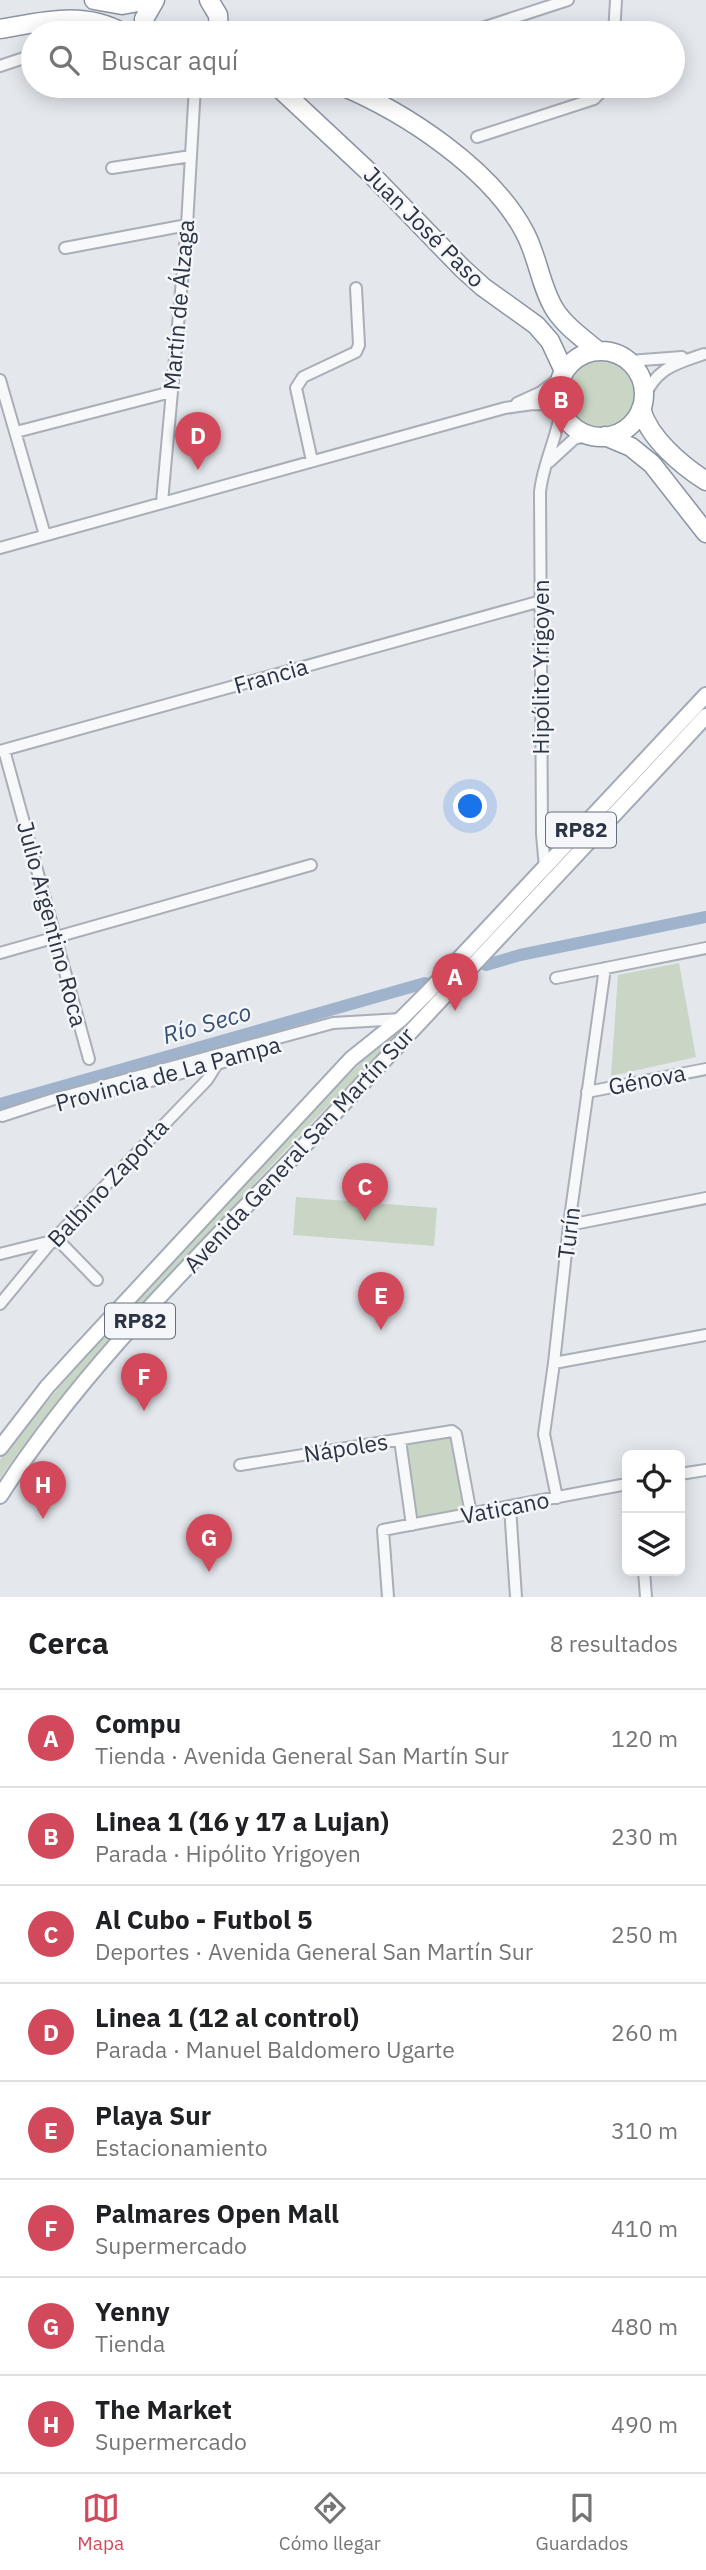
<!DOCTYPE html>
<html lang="es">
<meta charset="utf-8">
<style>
body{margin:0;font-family:"IBM Plex Sans",sans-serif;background:#f2f2f2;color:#202124}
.controls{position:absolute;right:21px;bottom:21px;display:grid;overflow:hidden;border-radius:10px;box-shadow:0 4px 18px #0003}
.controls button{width:63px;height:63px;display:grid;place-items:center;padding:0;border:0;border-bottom:2px solid #e0e0e0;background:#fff;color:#202124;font:35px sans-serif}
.you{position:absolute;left:471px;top:807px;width:24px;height:24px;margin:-18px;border:5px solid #fff;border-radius:50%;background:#1a73e8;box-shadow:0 0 0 10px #1a73e833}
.badge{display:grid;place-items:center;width:46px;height:46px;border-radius:50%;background:#d1495b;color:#fff;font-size:23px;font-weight:700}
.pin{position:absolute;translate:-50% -58px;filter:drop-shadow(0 2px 4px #0008)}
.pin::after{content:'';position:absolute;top:37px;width:24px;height:21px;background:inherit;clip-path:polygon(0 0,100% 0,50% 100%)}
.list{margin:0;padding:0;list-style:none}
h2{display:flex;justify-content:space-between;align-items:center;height:91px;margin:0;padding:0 28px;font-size:30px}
h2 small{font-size:23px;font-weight:400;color:#757577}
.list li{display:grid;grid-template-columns:46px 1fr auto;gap:21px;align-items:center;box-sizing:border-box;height:98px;padding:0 28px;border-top:2px solid #e0e0e0}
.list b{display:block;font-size:26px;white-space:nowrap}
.list p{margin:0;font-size:23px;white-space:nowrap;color:#757577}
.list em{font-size:23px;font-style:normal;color:#757577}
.icon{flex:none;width:38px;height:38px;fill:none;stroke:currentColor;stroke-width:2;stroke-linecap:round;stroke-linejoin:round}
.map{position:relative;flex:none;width:706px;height:1597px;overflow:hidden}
.search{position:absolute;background:#fff;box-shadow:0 4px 18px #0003;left:21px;right:21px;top:21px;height:77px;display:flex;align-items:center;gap:18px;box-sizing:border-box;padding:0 24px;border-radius:38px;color:#757577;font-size:26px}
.sheet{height:875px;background:#fff}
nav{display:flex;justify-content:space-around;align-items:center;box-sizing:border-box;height:98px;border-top:2px solid #e0e0e0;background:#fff;font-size:19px;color:#757577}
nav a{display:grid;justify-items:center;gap:4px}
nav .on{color:#d1495b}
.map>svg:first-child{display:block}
.green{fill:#c9d6c5}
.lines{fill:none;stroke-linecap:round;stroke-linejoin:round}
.canal{stroke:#9fb4cc;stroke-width:12}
.minor-casing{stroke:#a9aeb7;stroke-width:14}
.major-casing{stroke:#a3abb8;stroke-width:18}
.highway-casing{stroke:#8b94a3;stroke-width:21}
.minor{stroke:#f7f8fa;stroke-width:10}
.major{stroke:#fff;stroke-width:14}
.highway{stroke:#fff;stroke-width:18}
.labels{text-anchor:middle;stroke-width:5;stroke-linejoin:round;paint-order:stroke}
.shield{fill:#f4f6f9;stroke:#676e7b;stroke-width:2}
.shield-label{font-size:21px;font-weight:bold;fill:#2b3445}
.street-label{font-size:23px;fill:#2b3445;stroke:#f4f6f9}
.water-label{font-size:24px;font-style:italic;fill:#34527a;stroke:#f4f6f9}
</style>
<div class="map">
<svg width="706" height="1597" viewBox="0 0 706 1597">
<rect width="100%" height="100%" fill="#e4e7ec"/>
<path class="green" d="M567 393a35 35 0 1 1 70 0a35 35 0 1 1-70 0Z
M706,704V709L450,984L308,1126L203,1239L98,1355L37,1427L0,1478V1460L3,1455L88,1353L299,1123L480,946Z
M679,963L696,1057L611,1076L618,975Z
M296,1197L437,1208L434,1246L293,1235Z
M452,1431L471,1514L412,1525L400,1440Z"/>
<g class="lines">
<path class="canal" d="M486,965L520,955L706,917
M0,1104L425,983"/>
<defs>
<path id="minor" d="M476,30L568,0
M614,33L616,0
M0,66L33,55
M477,137L594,99L607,86
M112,168L191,156
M65,248L187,225
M629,361L682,357
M0,380L45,535
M644,398C656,368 675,364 704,354
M517,403L541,392L562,376
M16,432L171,392
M312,461L296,388L303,377L356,352L359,345L356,288
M549,462L574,439L590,435
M162,502L187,225L195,86
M0,548L505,408L533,404L559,405
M4,750L89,1059
M0,751L541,601
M545,868L542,834L540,492C543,463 557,438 561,410
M0,953L311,865
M556,978L706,948
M112,1091L217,1064L262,1050
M587,1092L706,1069
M2,1116L51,1100L333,1023L401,1019
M569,1225L706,1198
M0,1254L52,1241L61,1243L97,1280
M0,1304L52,1241L207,1080L217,1064
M554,1363L706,1335
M400,1440L412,1525
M240,1465L452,1431L456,1434L471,1514
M680,1474L706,1470
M557,1498L544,1434L554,1363L569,1225L605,968
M510,1507L516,1597
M644,1571L646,1597
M388,1597L383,1530L627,1484"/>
<path id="major" d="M0,1448L47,1387L78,1353L351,1059L401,1019L428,992L706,695
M0,1496C83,1367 196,1259 301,1149C437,1005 572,861 706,716"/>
<path id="highway" d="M94,0L122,5L149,0
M209,0L218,15L219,33
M0,29C42,22 83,10 123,33
M144,33V19L155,0
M277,86L369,172L462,268L483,287L536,325L550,341L564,371
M342,86C406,113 490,168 524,231C538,256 540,286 555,310C566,327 584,339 598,351
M558 394a43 43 0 1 1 86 0a43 43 0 1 1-86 0Z
M641,409C649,438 681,465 706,481
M605,436L631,447L652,464L706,533"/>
</defs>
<use href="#minor" class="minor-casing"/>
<use href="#major" class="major-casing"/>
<use href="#highway" class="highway-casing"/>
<use href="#minor" class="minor"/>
<use href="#major" class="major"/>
<use href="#highway" class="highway"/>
</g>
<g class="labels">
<g class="shield">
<rect x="546" y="812.5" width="70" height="35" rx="5"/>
<rect x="105" y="1303.5" width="70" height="35" rx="5"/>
</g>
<g class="shield-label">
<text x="581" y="837">RP82</text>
<text x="140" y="1328">RP82</text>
</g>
<g class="street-label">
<text transform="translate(424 227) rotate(45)" y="8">Juan José Paso</text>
<text transform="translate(179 305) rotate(-85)" y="8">Martín de Álzaga</text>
<text transform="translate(541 667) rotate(-90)" y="8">Hipólito Yrigoyen</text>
<text transform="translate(271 676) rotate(-16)" y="8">Francia</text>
<text transform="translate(52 924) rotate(75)" y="8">Julio Argentino Roca</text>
<text transform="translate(168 1074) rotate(-15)" y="8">Provincia de La Pampa</text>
<text transform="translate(647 1080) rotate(-11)" y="8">Génova</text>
<text transform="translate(299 1150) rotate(-47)" y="8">Avenida General San Martín Sur</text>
<text transform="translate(108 1183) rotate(-47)" y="8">Balbino Zaporta</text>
<text transform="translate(569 1233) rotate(-83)" y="8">Turín</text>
<text transform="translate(346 1448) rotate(-9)" y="8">Nápoles</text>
<text transform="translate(505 1508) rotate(-11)" y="8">Vaticano</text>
</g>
<g class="water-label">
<text transform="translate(207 1024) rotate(-16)" y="8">Río Seco</text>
</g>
</g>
</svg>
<div class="controls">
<button><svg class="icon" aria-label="locate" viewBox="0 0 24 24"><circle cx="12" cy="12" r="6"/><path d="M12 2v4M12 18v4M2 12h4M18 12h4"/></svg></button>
<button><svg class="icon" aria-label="layers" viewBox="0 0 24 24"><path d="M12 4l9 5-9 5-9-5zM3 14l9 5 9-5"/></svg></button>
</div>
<div class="you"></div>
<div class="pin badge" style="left:455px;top:1011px">A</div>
<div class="pin badge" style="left:561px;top:434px">B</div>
<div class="pin badge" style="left:365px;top:1221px">C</div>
<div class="pin badge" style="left:198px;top:470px">D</div>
<div class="pin badge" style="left:381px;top:1330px">E</div>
<div class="pin badge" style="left:144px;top:1411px">F</div>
<div class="pin badge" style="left:209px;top:1572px">G</div>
<div class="pin badge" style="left:43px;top:1519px">H</div>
<div class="search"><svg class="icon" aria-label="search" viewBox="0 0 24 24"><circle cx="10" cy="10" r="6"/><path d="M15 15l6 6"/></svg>Buscar aquí</div>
</div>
<section class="sheet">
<h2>Cerca<small>8 resultados</small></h2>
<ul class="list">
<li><span class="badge">A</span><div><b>Compu</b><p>Tienda · Avenida General San Martín Sur</p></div><em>120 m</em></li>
<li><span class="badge">B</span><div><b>Linea 1 (16 y 17 a Lujan)</b><p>Parada · Hipólito Yrigoyen</p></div><em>230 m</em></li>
<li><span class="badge">C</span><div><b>Al Cubo - Futbol 5</b><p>Deportes · Avenida General San Martín Sur</p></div><em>250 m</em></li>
<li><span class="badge">D</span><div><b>Linea 1 (12 al control)</b><p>Parada · Manuel Baldomero Ugarte</p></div><em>260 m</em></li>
<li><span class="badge">E</span><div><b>Playa Sur</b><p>Estacionamiento</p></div><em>310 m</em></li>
<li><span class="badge">F</span><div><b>Palmares Open Mall</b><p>Supermercado</p></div><em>410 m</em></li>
<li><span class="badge">G</span><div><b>Yenny</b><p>Tienda</p></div><em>480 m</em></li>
<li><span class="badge">H</span><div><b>The Market</b><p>Supermercado</p></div><em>490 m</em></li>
</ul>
</section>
<nav>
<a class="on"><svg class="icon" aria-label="map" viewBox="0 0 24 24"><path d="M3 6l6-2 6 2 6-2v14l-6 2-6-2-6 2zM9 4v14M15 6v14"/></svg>Mapa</a>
<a><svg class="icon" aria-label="directions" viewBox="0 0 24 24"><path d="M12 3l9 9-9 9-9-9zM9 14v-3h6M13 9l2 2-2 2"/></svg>Cómo llegar</a>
<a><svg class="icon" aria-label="saved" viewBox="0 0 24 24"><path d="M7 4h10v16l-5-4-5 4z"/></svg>Guardados</a>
</nav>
